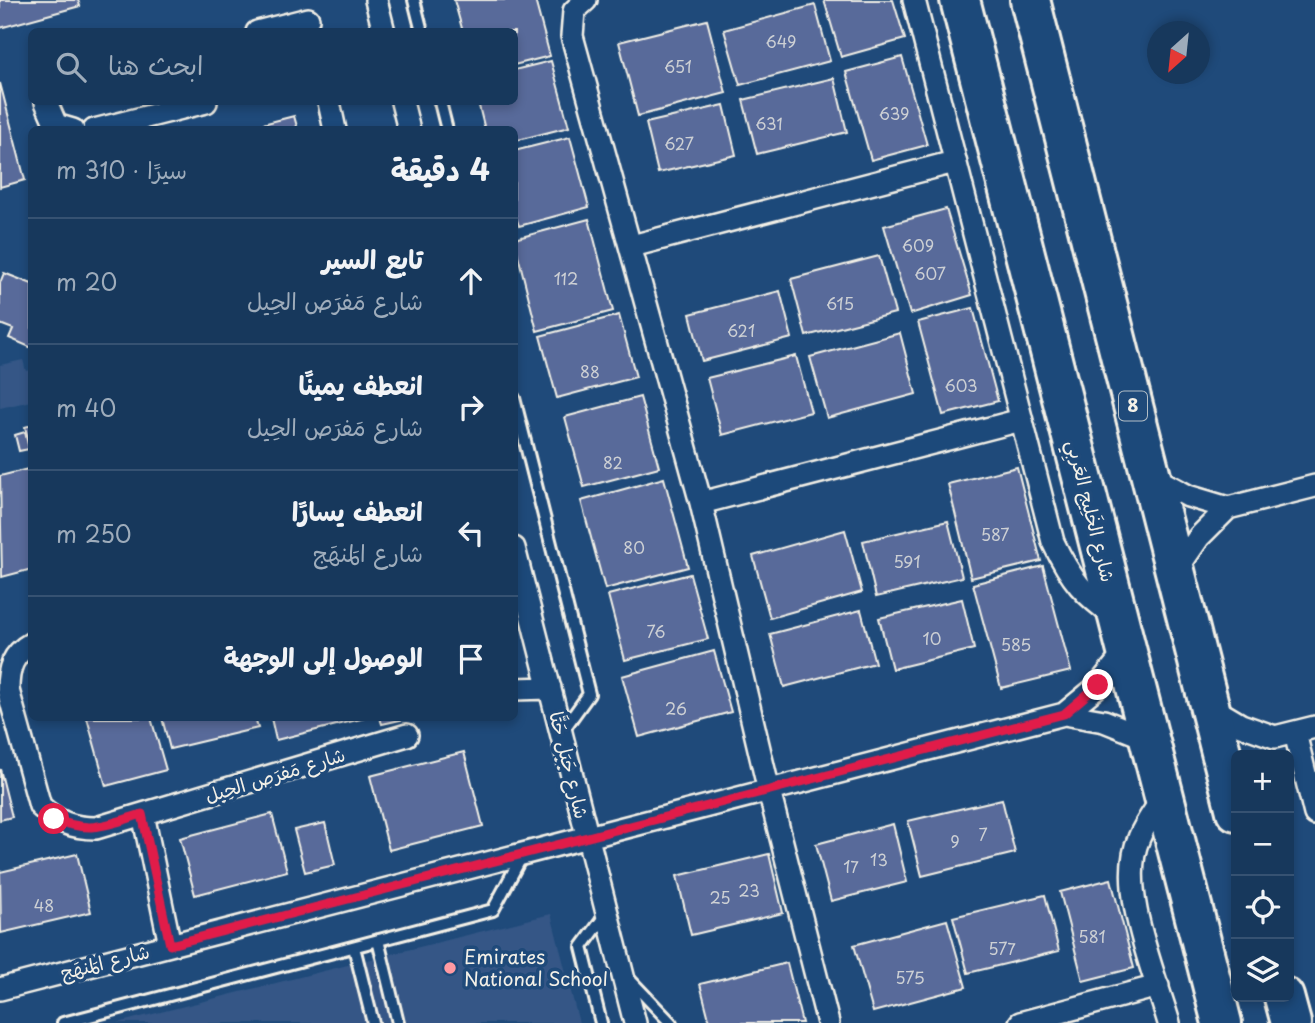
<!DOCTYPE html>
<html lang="ar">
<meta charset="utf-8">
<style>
body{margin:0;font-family:"Playpen Sans","Playpen Sans Arabic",sans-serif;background:#203f62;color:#f1f3f6;direction:rtl}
.controls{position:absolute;right:21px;bottom:21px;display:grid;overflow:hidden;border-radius:10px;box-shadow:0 4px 10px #0003}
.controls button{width:63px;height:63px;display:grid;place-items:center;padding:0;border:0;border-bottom:2px solid #365272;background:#17385c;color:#f1f3f6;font:35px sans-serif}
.compass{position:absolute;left:1147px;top:21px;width:63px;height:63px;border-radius:50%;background:#17385c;box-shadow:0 4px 10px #0003;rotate:207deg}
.stop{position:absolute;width:21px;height:21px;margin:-16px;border:5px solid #e11d48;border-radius:50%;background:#fff}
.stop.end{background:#e11d48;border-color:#fff;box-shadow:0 2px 7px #0008}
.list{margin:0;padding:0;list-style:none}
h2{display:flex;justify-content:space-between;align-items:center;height:91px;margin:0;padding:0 28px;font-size:30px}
h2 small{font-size:23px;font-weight:400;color:#9eacbb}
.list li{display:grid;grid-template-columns:46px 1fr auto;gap:21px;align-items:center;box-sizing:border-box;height:126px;padding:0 28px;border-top:2px solid #365272}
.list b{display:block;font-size:26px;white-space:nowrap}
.list p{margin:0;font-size:23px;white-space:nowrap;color:#9eacbb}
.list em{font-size:23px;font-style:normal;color:#9eacbb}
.icon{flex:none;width:38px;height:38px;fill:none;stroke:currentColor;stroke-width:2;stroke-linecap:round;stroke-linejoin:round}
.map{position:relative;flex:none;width:1315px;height:1023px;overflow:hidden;direction:ltr}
.search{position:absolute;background:#17385c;box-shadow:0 4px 10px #0003;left:28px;top:28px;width:490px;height:77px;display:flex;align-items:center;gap:18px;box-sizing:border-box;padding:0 24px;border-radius:10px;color:#9eacbb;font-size:26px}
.panel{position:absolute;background:#17385c;box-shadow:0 4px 10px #0003;left:28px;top:126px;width:490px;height:595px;border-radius:10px;direction:rtl}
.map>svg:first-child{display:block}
.built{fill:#345786}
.building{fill:#586b9a;stroke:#f4f1e8;stroke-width:2}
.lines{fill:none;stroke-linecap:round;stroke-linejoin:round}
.lane-casing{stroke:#f4f1e8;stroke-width:16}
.street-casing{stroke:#f4f1e8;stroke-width:26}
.highway-casing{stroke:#f4f1e8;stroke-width:44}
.lane{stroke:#1f4a7a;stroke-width:10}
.street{stroke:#1f4a7a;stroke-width:21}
.highway{stroke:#1f4a7a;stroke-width:38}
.route{stroke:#e11d48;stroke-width:9}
.poi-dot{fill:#ff9aa2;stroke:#1f4a7a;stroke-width:2.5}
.labels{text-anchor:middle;stroke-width:7;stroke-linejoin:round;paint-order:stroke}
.number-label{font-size:16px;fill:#cdd0d4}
.shield{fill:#1f4a7a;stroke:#b4bfc7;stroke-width:2}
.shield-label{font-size:18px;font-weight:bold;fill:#f4f1e8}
.street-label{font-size:19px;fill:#f4f1e8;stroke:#1f4a7a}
.poi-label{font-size:19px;fill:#f4f1e8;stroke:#1f4a7a;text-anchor:start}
</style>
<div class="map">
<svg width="1315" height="1023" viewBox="0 0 1315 1023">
<rect width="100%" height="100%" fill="#1f4a7a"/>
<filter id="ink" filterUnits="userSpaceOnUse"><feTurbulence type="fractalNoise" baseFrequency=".0143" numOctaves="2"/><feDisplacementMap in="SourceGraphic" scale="14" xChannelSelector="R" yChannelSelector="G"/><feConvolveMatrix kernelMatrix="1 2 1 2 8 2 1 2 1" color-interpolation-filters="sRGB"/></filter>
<g filter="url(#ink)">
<path class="built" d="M23,360L26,371L31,370V401L0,408V365Z
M551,914L579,1023H117Z"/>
<path class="building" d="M0,0H78L80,6L0,28Z
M454,0H535L550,56L514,65V32H463Z
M824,0H893L905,39L841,57Z
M815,5L830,61L740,85L724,30Z
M707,20L726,93L638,116L619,42Z
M902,57L927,145L871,160L846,72Z
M551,61L569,127L514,141V130H485L478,102H514V70Z
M834,78L847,132L757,154L743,100Z
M0,83L25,180L0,187Z
M724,105L736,155L658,173L646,123Z
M294,116L298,130H239Z
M570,137L589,207L519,226L514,211V151Z
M946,209L972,295L910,314L884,226Z
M589,219L613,311L537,331L514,239Z
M879,256L895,313L806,336L791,279Z
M4,273L32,284V348L9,338L13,329L0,324V283Z
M780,291L792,338L702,361L690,314Z
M973,308L998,401L943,415L918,322Z
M619,315L636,377L557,398L540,336Z
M900,333L916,394L827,418L810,357Z
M796,356L811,412L722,435L707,378Z
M640,397L659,467L584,487L565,417Z
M32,425V437L28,438L25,427Z
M25,432L29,449L19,451L15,435Z
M1017,467L1041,561L971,578L948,484Z
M32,468V569L2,577L0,476Z
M664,478L688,567L605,589L581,501Z
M948,521L962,577L876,597L863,541Z
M845,530L862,592L770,618L753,556Z
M1043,566L1071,671L1001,688L973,584Z
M690,574L708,639L625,660L608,595Z
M962,599L974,649L892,669L879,618Z
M861,610L875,663L784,687L770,634Z
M714,651L731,712L639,737L622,676Z
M87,718H151L166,770L106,786Z
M162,718H255L258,728L170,749Z
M271,718H365L276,740Z
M380,718H409L382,724Z
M464,752L483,826L389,850L370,776Z
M0,769L12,817L0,820Z
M1002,799L1015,853L922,876L908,821Z
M272,814L287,871L195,895L180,838Z
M325,823L335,865L305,872L294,830Z
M893,824L907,882L831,901L816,844Z
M77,854L91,912L1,933L0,872Z
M769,854L783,913L691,935L677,876Z
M1111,879L1134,968L1083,981L1060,892Z
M1045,895L1059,951L968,973L953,917Z
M947,920L966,987L873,1012L854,945Z
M787,963L802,1023H710L700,984Z"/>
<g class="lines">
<defs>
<path id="lane" d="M414,0L422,32
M440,102L447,130
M514,398L589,694L561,733
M378,940L398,1023
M354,947L373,1023
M627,977L671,1023
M63,1023L493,910L523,854
M601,1023L582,947L607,913"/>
<path id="street" d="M376,0L384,32
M586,0L574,11L572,36L701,503L769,791L828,1023
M914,0L1053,542C1071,580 1084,595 1118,619
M257,32L308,19
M46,102L56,125L73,130
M329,102L335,130
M402,102L409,130
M94,130L206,102
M632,246L954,162
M1151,476L1188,496L1228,508L1315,486
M701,503L1021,420
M514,548L635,1023
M1175,572L1199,537L1228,508
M32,643C12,654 8,669 8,690L40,806C57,822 72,828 96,828L407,735
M514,689L550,688
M1209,706L1241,725L1275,737L1315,727
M1064,714L1098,686L1127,650
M1295,733L1315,814
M1164,796C1156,809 1145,823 1139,838C1117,887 1155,974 1169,1023
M143,814L170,945
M0,989L1064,714L1104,721L1149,739
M1020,1023L1158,986"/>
<path id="highway" d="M960,0L1222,1023
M1030,0L1236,811
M1284,997L1291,1023"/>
</defs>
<use href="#lane" class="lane-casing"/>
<use href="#street" class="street-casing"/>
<use href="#highway" class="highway-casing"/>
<use href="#lane" class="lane"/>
<use href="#street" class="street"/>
<use href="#highway" class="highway"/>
</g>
</g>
<g class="lines" filter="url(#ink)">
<path class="route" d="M54,819C90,834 107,825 142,814L170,945L1064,714L1098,685"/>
</g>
<circle class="poi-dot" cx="450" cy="968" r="7"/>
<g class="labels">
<g class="number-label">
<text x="781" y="48">649</text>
<text x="678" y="73">651</text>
<text x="894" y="120">639</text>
<text x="769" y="130">631</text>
<text x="679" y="150">627</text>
<text x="918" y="252">609</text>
<text x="930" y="280">607</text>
<text x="566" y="285">112</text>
<text x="840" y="310">615</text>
<text x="741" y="337">621</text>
<text x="590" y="378">88</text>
<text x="961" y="392">603</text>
<text x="613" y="469">82</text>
<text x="995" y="541">587</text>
<text x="634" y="554">80</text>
<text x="907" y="568">591</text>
<text x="656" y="638">76</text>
<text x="932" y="645">10</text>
<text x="1016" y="651">585</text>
<text x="676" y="715">26</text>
<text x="983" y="841">7</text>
<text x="955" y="848">9</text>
<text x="879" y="866">13</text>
<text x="851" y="873">17</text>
<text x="749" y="897">23</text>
<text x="720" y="904">25</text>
<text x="44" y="912">48</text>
<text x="1092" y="943">581</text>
<text x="1002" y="955">577</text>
<text x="910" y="984">575</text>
</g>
<rect class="shield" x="1119" y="391.5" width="28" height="29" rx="5"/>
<g class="shield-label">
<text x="1133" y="412">8</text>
</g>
<g class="street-label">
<text transform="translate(1091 511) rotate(76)" y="7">شارع الخَلِيج العَربِي</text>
<text transform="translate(569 765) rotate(76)" y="7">شارع جَبَل حَتَّا</text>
<text transform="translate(275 775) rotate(-17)" y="7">شارع مَفرَص الحِيل</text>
<text transform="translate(105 962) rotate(-14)" y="7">شارع المَنهَج</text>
</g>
<g class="poi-label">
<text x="464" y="964">Emirates<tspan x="464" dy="22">National School</tspan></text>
</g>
</g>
</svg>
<div class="controls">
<button>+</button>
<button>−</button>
<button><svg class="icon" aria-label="locate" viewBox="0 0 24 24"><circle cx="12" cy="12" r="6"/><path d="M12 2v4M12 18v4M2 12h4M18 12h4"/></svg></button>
<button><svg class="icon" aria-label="layers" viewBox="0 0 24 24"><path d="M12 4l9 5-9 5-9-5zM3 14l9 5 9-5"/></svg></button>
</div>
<svg class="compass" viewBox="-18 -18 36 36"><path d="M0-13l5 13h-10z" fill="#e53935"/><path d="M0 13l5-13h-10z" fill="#9eacbb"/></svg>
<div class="stop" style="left:54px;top:819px"></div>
<div class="stop end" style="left:1098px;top:685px"></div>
<div class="search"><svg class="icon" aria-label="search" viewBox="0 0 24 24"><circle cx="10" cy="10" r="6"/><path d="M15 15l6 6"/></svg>ابحث هنا</div>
<section class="panel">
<h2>4 دقيقة<small>سيرًا · 310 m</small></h2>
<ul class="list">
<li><svg class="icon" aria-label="ahead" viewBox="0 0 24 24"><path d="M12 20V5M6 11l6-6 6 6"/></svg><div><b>تابع السير</b><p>شارع مَفرَص الحِيل</p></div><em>20 m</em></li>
<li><svg class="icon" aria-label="right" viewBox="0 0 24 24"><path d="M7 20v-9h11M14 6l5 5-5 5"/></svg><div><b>انعطف يمينًا</b><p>شارع مَفرَص الحِيل</p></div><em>40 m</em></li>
<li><svg class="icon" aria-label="left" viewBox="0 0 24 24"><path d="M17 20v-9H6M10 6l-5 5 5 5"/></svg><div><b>انعطف يسارًا</b><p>شارع المَنهَج</p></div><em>250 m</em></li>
<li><svg class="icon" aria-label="arrive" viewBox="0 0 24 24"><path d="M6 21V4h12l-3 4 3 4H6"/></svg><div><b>الوصول إلى الوجهة</b></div></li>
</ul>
</section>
</div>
